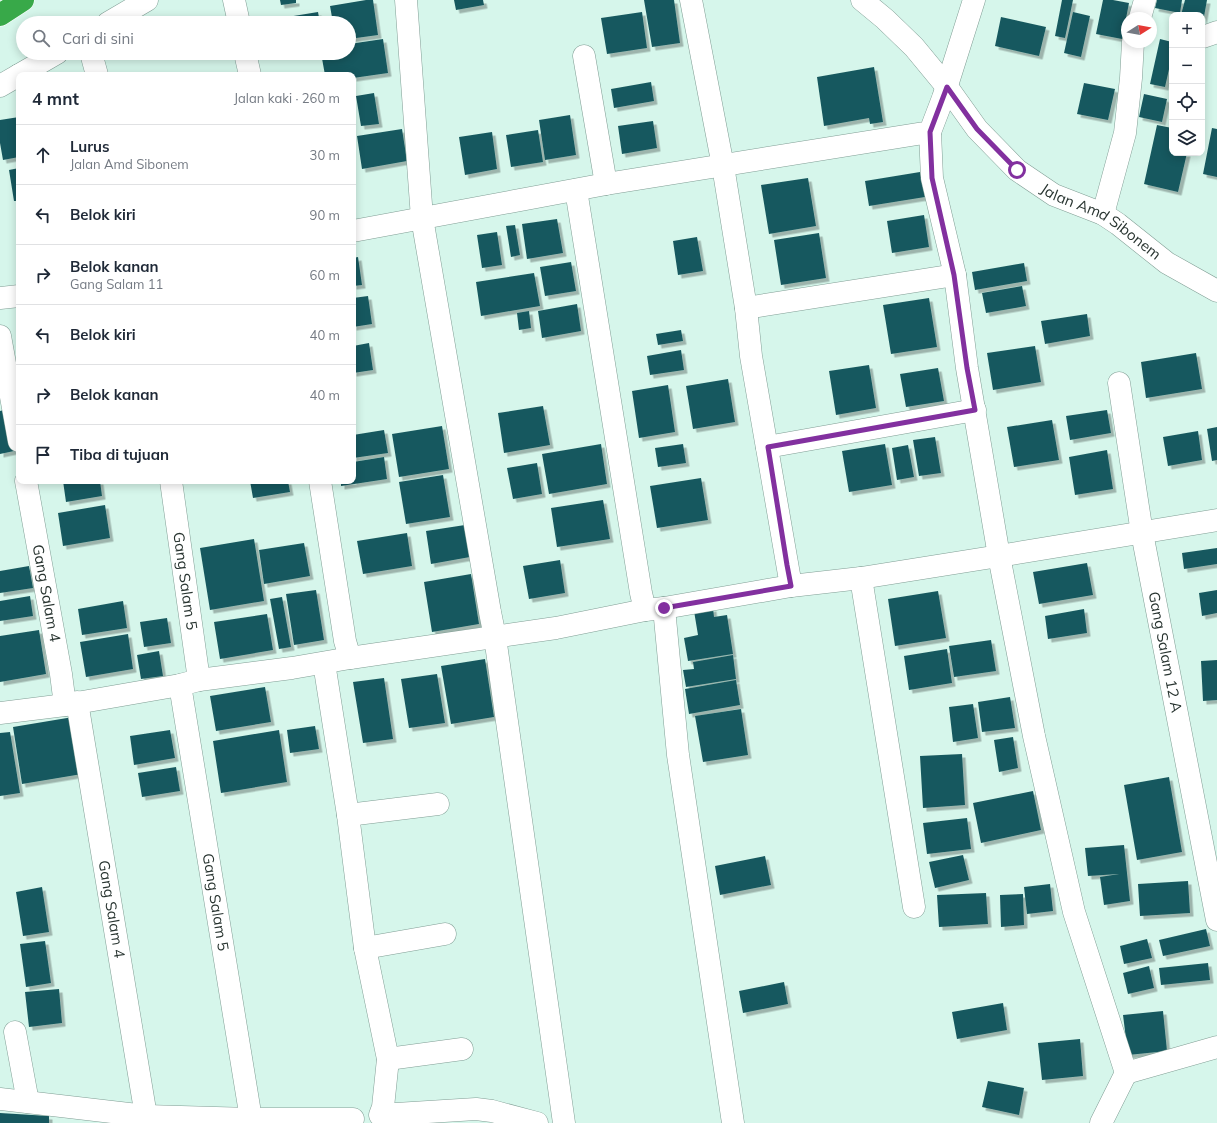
<!DOCTYPE html>
<html lang="id">
<meta charset="utf-8">
<style>
body{margin:0;font-family:Mulish,sans-serif;background:#f6f6f7;color:#1f2937}
.controls{position:absolute;right:12px;top:12px;display:grid;overflow:hidden;border-radius:8px;box-shadow:0 2px 10px #0003}
.controls button{width:36px;height:36px;display:grid;place-items:center;padding:0;border:0;border-bottom:1px solid #e0e1e3;background:#fff;color:#1f2937;font:20px sans-serif}
.compass{position:absolute;left:1121px;top:12px;width:36px;height:36px;border-radius:50%;background:#fff;box-shadow:0 2px 10px #0003;rotate:79deg}
.stop{position:absolute;width:12px;height:12px;margin:-9px;border:3px solid #82309f;border-radius:50%;background:#fff}
.stop.end{background:#82309f;border-color:#fff;box-shadow:0 1px 4px #0008}
.list{margin:0;padding:0;list-style:none}
h2{display:flex;justify-content:space-between;align-items:center;height:52px;margin:0;padding:0 16px;font-size:17px}
h2 small{font-size:13px;font-weight:400;color:#747a83}
.list li{display:grid;grid-template-columns:26px 1fr auto;gap:12px;align-items:center;box-sizing:border-box;height:60px;padding:0 16px;border-top:1px solid #e0e1e3}
.list b{display:block;font-size:15px;white-space:nowrap}
.list p{margin:0;font-size:13px;white-space:nowrap;color:#747a83}
.list em{font-size:13px;font-style:normal;color:#747a83}
.icon{flex:none;width:22px;height:22px;fill:none;stroke:currentColor;stroke-width:2;stroke-linecap:round;stroke-linejoin:round}
.map{position:relative;flex:none;width:1217px;height:1123px;overflow:hidden}
.search{position:absolute;background:#fff;box-shadow:0 2px 10px #0003;left:16px;top:16px;width:340px;height:44px;display:flex;align-items:center;gap:10px;box-sizing:border-box;padding:0 14px;border-radius:22px;color:#747a83;font-size:15px}
.panel{position:absolute;background:#fff;box-shadow:0 2px 10px #0003;left:16px;top:72px;width:340px;height:412px;border-radius:8px}
.map>svg:first-child{display:block}
.building{fill:#19595e;filter:url(#shadow)}
.lines{fill:none;stroke-linecap:round;stroke-linejoin:round}
.minor-casing{stroke:#819e95;stroke-width:23}
.motorway-casing{stroke:#fff;stroke-width:23}
.minor{stroke:#fff;stroke-width:22}
.motorway{stroke:#38a949;stroke-width:22}
.route{stroke:#82309f;stroke-width:5}
.labels{text-anchor:middle;stroke-width:4;stroke-linejoin:round;paint-order:stroke}
.street-label{font-size:15px;fill:#283430;stroke:#d6f6eb}
</style>
<div class="map">
<svg width="1217" height="1123" viewBox="0 0 1217 1123">
<defs>
<filter id="shadow"><feDropShadow dx="3.5" dy="3.5" stdDeviation="0" flood-color="#0004"/></filter>
</defs>
<rect width="100%" height="100%" fill="#d6f6eb"/>
<path class="building" d="M280,0H296V3L281,5Z
M366,0H373L378,35L349,39V23H333L330,6Z
M454,0H483L484,5L456,10Z
M644,0H674L680,43L652,47Z
M1062,0H1073L1065,38L1055,36Z
M1103,0H1113L1129,3L1122,39L1096,34Z
M1157,0H1182L1180,13L1155,8Z
M1185,0H1207L1203,22L1202,15H1181Z
M318,12L320,23H269V20Z
M642,12L647,48L607,54L601,18Z
M1073,12L1090,16L1081,57L1064,53Z
M1001,17L1046,27L1039,56L995,46Z
M172,20V23H157V22Z
M383,39L388,73L353,78V75H325L321,53H349V44Z
M1160,39L1172,42V56L1165,87L1150,84Z
M874,67L883,122L870,124L869,118L824,126L817,77Z
M651,82L654,101L614,108L611,89Z
M1084,83L1115,89L1108,120L1077,114Z
M374,93L379,124L361,126L356,96Z
M1144,94L1167,99L1162,122L1139,117Z
M570,115L576,155L545,160L539,120Z
M19,117V157L3,160L0,143V120Z
M653,121L657,148L622,154L618,126Z
M1157,125L1172,128V153H1187L1178,192L1144,184Z
M1212,128L1217,129V177L1203,174Z
M402,129L407,161L362,169L357,136Z
M538,130L543,162L511,167L506,135Z
M492,132L497,169L465,175L459,137Z
M19,168V201H14L9,170Z
M920,172L925,197L869,206L865,181Z
M808,178L816,226L769,234L761,185Z
M924,215L929,247L892,253L887,221Z
M557,219L563,253L527,259L522,224Z
M515,225L520,255L511,257L506,226Z
M497,232L502,265L482,268L477,235Z
M819,233L826,278L781,285L774,240Z
M697,237L703,271L678,275L673,241Z
M358,257L362,285L353,286V258Z
M571,262L576,291L545,296L540,267Z
M1024,263L1027,281L975,290L972,272Z
M534,273L540,306L481,316L476,282Z
M1022,286L1026,306L986,313L982,293Z
M368,296L372,324L353,327V298Z
M929,298L937,347L891,354L883,305Z
M577,304L581,331L542,338L538,311Z
M529,311L531,328L519,330L517,313Z
M1087,314L1090,336L1045,344L1041,321Z
M681,330L683,341L658,345L656,334Z
M369,343L373,370L353,373V346Z
M1035,346L1041,382L993,390L987,353Z
M681,350L684,370L650,375L647,356Z
M1196,353L1202,389L1146,398L1141,362Z
M869,365L876,408L836,415L829,371Z
M938,368L944,401L906,407L900,374Z
M728,379L735,422L693,429L686,386Z
M668,385L675,432L639,438L632,391Z
M543,406L550,445L504,453L498,413Z
M7,409L14,451L0,454V411Z
M1107,410L1111,433L1070,440L1066,416Z
M1052,420L1059,460L1014,467L1007,427Z
M442,426L449,469L399,477L392,434Z
M1217,427V460L1212,461L1207,429Z
M384,430L388,453L353,458V435Z
M1198,431L1202,460L1168,466L1163,437Z
M935,437L941,473L919,476L913,440Z
M601,444L607,484L549,494L542,454Z
M683,444L686,463L658,467L655,448Z
M885,444L892,485L849,492L842,451Z
M908,445L914,477L897,480L892,448Z
M1107,450L1113,489L1075,495L1069,457Z
M384,457L387,479L341,486V481H353V462Z
M537,463L542,494L513,499L507,468Z
M443,475L450,517L406,524L399,482Z
M701,478L708,520L657,528L650,486Z
M63,481H100L102,496L66,502Z
M250,481H288L290,492L253,498Z
M603,500L610,539L557,547L551,508Z
M105,505L110,538L63,546L58,513Z
M465,525L470,557L431,564L426,531Z
M407,533L412,566L363,574L357,541Z
M254,539L264,601L210,610L200,548Z
M304,543L310,576L264,584L259,550Z
M1217,548V564L1184,569L1182,553Z
M560,560L565,593L529,599L523,566Z
M1087,563L1093,595L1039,604L1033,572Z
M29,566L33,588L0,593V571Z
M471,574L479,624L432,632L424,582Z
M316,590L324,640L294,645L286,594Z
M1217,590V613L1202,616L1199,593Z
M938,591L946,638L895,646L888,599Z
M30,596L33,616L0,621V601Z
M282,597L291,647L279,649L270,599Z
M123,601L127,628L82,635L78,609Z
M713,608L714,617L727,615L733,654L688,661L684,638L698,635L694,611Z
M1084,609L1087,633L1048,639L1045,616Z
M267,614L273,650L220,659L214,622Z
M167,618L171,643L144,647L140,622Z
M39,630L46,674L0,682V636Z
M128,634L133,669L86,677L80,642Z
M991,640L996,671L954,677L949,646Z
M947,649L952,683L909,690L904,656Z
M159,651L163,676L141,679L137,655Z
M733,655L736,679L686,687L683,670L694,669L693,662Z
M485,659L494,717L451,724L441,666Z
M1217,660V700L1203,701L1201,661Z
M437,674L445,723L409,728L401,679Z
M384,678L393,739L363,743L353,682Z
M736,680L740,705L689,714L685,689Z
M265,687L271,722L216,731L210,696Z
M1010,697L1015,728L982,732L978,702Z
M973,704L978,738L953,742L949,707Z
M741,709L748,755L703,762L695,716Z
M79,716L88,773L22,784L13,727Z
M315,726L319,749L290,753L287,730Z
M170,730L175,758L134,765L130,736Z
M279,730L287,782L221,793L213,741Z
M10,732L20,793L0,796V733Z
M1013,737L1018,768L999,772L994,740Z
M962,754L965,805L923,808L920,756Z
M176,767L180,791L142,797L138,773Z
M1169,777L1182,852L1137,860L1124,785Z
M1033,791L1041,830L981,843L973,803Z
M967,818L971,849L927,854L923,823Z
M1124,845L1130,901L1104,905L1100,877L1119,874L1088,876L1085,848Z
M963,855L969,880L935,888L929,862Z
M765,856L771,885L720,895L715,866Z
M1188,881L1190,913L1140,916L1138,884Z
M1050,884L1053,911L1027,914L1024,887Z
M42,887L49,932L23,936L16,892Z
M986,893L988,924L939,927L937,895Z
M1023,894L1024,925L1001,927L1000,895Z
M1206,929L1210,946L1163,956L1159,940Z
M1147,939L1152,958L1124,964L1120,946Z
M45,941L51,983L26,987L20,944Z
M1208,963L1210,980L1161,985L1159,968Z
M1149,966L1154,988L1128,994L1123,973Z
M784,982L788,1004L743,1013L739,991Z
M59,989L62,1023L29,1027L25,992Z
M1003,1003L1007,1030L957,1039L952,1012Z
M1163,1011L1167,1051L1128,1055L1123,1015Z
M1080,1039L1083,1076L1042,1080L1038,1043Z
M988,1081L1024,1088L1019,1115L982,1107Z
M0,1113L49,1116V1123H0Z"/>
<g class="lines">
<defs>
<g id="minor">
<path d="M234,0L239,23"/>
<path d="M406,0L422,218L490,612L495,637L564,1123"/>
<path d="M691,0L723,166L746,308L751,356L791,586"/>
<path id="s1" d="M862,0L885,19L914,47L947,87L977,129L1017,170L1054,195L1103,214L1118,224L1167,263L1217,291"/>
<path d="M1140,18L1145,0"/>
<path d="M108,23L147,0"/>
<path d="M1203,37L1217,32"/>
<path d="M91,53L97,75"/>
<path d="M245,53L250,75"/>
<path d="M584,56L606,184"/>
<path d="M19,75L57,53"/>
<path d="M0,86L19,75"/>
<path d="M930,132L932,178L955,275L967,368L999,556L1034,736L1074,912L1126,1073L1101,1123"/>
<path d="M576,190L641,593L645,610"/>
<path d="M1103,214L1125,133L1131,78L1133,42"/>
<path d="M353,231L606,184L930,132L943,98L974,0"/>
<path d="M0,298L19,296"/>
<path d="M746,308L955,275"/>
<path d="M0,336L19,441"/>
<path id="s2" d="M1119,383L1142,533L1217,920"/>
<path d="M767,447L975,410"/>
<path id="s3" d="M26,481L61,674L65,705"/>
<path id="s4" d="M171,481L199,680"/>
<path d="M320,481L345,641L350,658"/>
<path d="M861,578L914,907"/>
<path d="M664,608L678,755L733,1123"/>
<path d="M324,663L348,815L365,948L388,1059L383,1107L380,1115L476,1109L492,1111L537,1123"/>
<path id="s5" d="M180,685L251,1119"/>
<path id="s6" d="M77,702L146,1116"/>
<path d="M0,713L65,705L180,685L199,680L292,668L350,658L556,628L645,610L664,608L791,586L861,578L999,556L1217,520"/>
<path d="M348,815L438,804"/>
<path d="M365,948L445,934"/>
<path d="M15,1032L28,1102"/>
<path d="M388,1059L462,1049"/>
<path d="M1126,1073L1217,1047"/>
<path d="M0,1099L146,1116L251,1119H353"/>
</g>
<path id="motorway" d="M0,15L23,0"/>
</defs>
<use href="#minor" class="minor-casing"/>
<use href="#motorway" class="motorway-casing"/>
<use href="#minor" class="minor"/>
<use href="#motorway" class="motorway"/>
</g>
<g class="lines">
<path class="route" d="M664,608L791,586L787,565L768,447L975,410L967,368L954,275L932,178L930,132L947,87L977,129L1017,170"/>
</g>
<g class="labels">
<g class="street-label">
<text dy="5" stroke="none"><textPath href="#s1" startOffset="330">Jalan Amd Sibonem</textPath></text>
<text dy="5" stroke="none"><textPath href="#s4" startOffset="101">Gang Salam 5</textPath></text>
<text dy="5" stroke="none"><textPath href="#s3" startOffset="114">Gang Salam 4</textPath></text>
<text dy="5" stroke="none"><textPath href="#s2" startOffset="273">Gang Salam 12 A</textPath></text>
<text dy="5" stroke="none"><textPath href="#s5" startOffset="220">Gang Salam 5</textPath></text>
<text dy="5" stroke="none"><textPath href="#s6" startOffset="210">Gang Salam 4</textPath></text>
</g>
</g>
</svg>
<div class="controls">
<button>+</button>
<button>−</button>
<button><svg class="icon" aria-label="locate" viewBox="0 0 24 24"><circle cx="12" cy="12" r="6"/><path d="M12 2v4M12 18v4M2 12h4M18 12h4"/></svg></button>
<button><svg class="icon" aria-label="layers" viewBox="0 0 24 24"><path d="M12 4l9 5-9 5-9-5zM3 14l9 5 9-5"/></svg></button>
</div>
<svg class="compass" viewBox="-18 -18 36 36"><path d="M0-13l5 13h-10z" fill="#e53935"/><path d="M0 13l5-13h-10z" fill="#747a83"/></svg>
<div class="stop" style="left:1017px;top:170px"></div>
<div class="stop end" style="left:664px;top:608px"></div>
<div class="search"><svg class="icon" aria-label="search" viewBox="0 0 24 24"><circle cx="10" cy="10" r="6"/><path d="M15 15l6 6"/></svg>Cari di sini</div>
<section class="panel">
<h2>4 mnt<small>Jalan kaki · 260 m</small></h2>
<ul class="list">
<li><svg class="icon" aria-label="ahead" viewBox="0 0 24 24"><path d="M12 20V5M6 11l6-6 6 6"/></svg><div><b>Lurus</b><p>Jalan Amd Sibonem</p></div><em>30 m</em></li>
<li><svg class="icon" aria-label="left" viewBox="0 0 24 24"><path d="M17 20v-9H6M10 6l-5 5 5 5"/></svg><div><b>Belok kiri</b></div><em>90 m</em></li>
<li><svg class="icon" aria-label="right" viewBox="0 0 24 24"><path d="M7 20v-9h11M14 6l5 5-5 5"/></svg><div><b>Belok kanan</b><p>Gang Salam 11</p></div><em>60 m</em></li>
<li><svg class="icon" aria-label="left" viewBox="0 0 24 24"><path d="M17 20v-9H6M10 6l-5 5 5 5"/></svg><div><b>Belok kiri</b></div><em>40 m</em></li>
<li><svg class="icon" aria-label="right" viewBox="0 0 24 24"><path d="M7 20v-9h11M14 6l5 5-5 5"/></svg><div><b>Belok kanan</b></div><em>40 m</em></li>
<li><svg class="icon" aria-label="arrive" viewBox="0 0 24 24"><path d="M6 21V4h12l-3 4 3 4H6"/></svg><div><b>Tiba di tujuan</b></div></li>
</ul>
</section>
</div>
